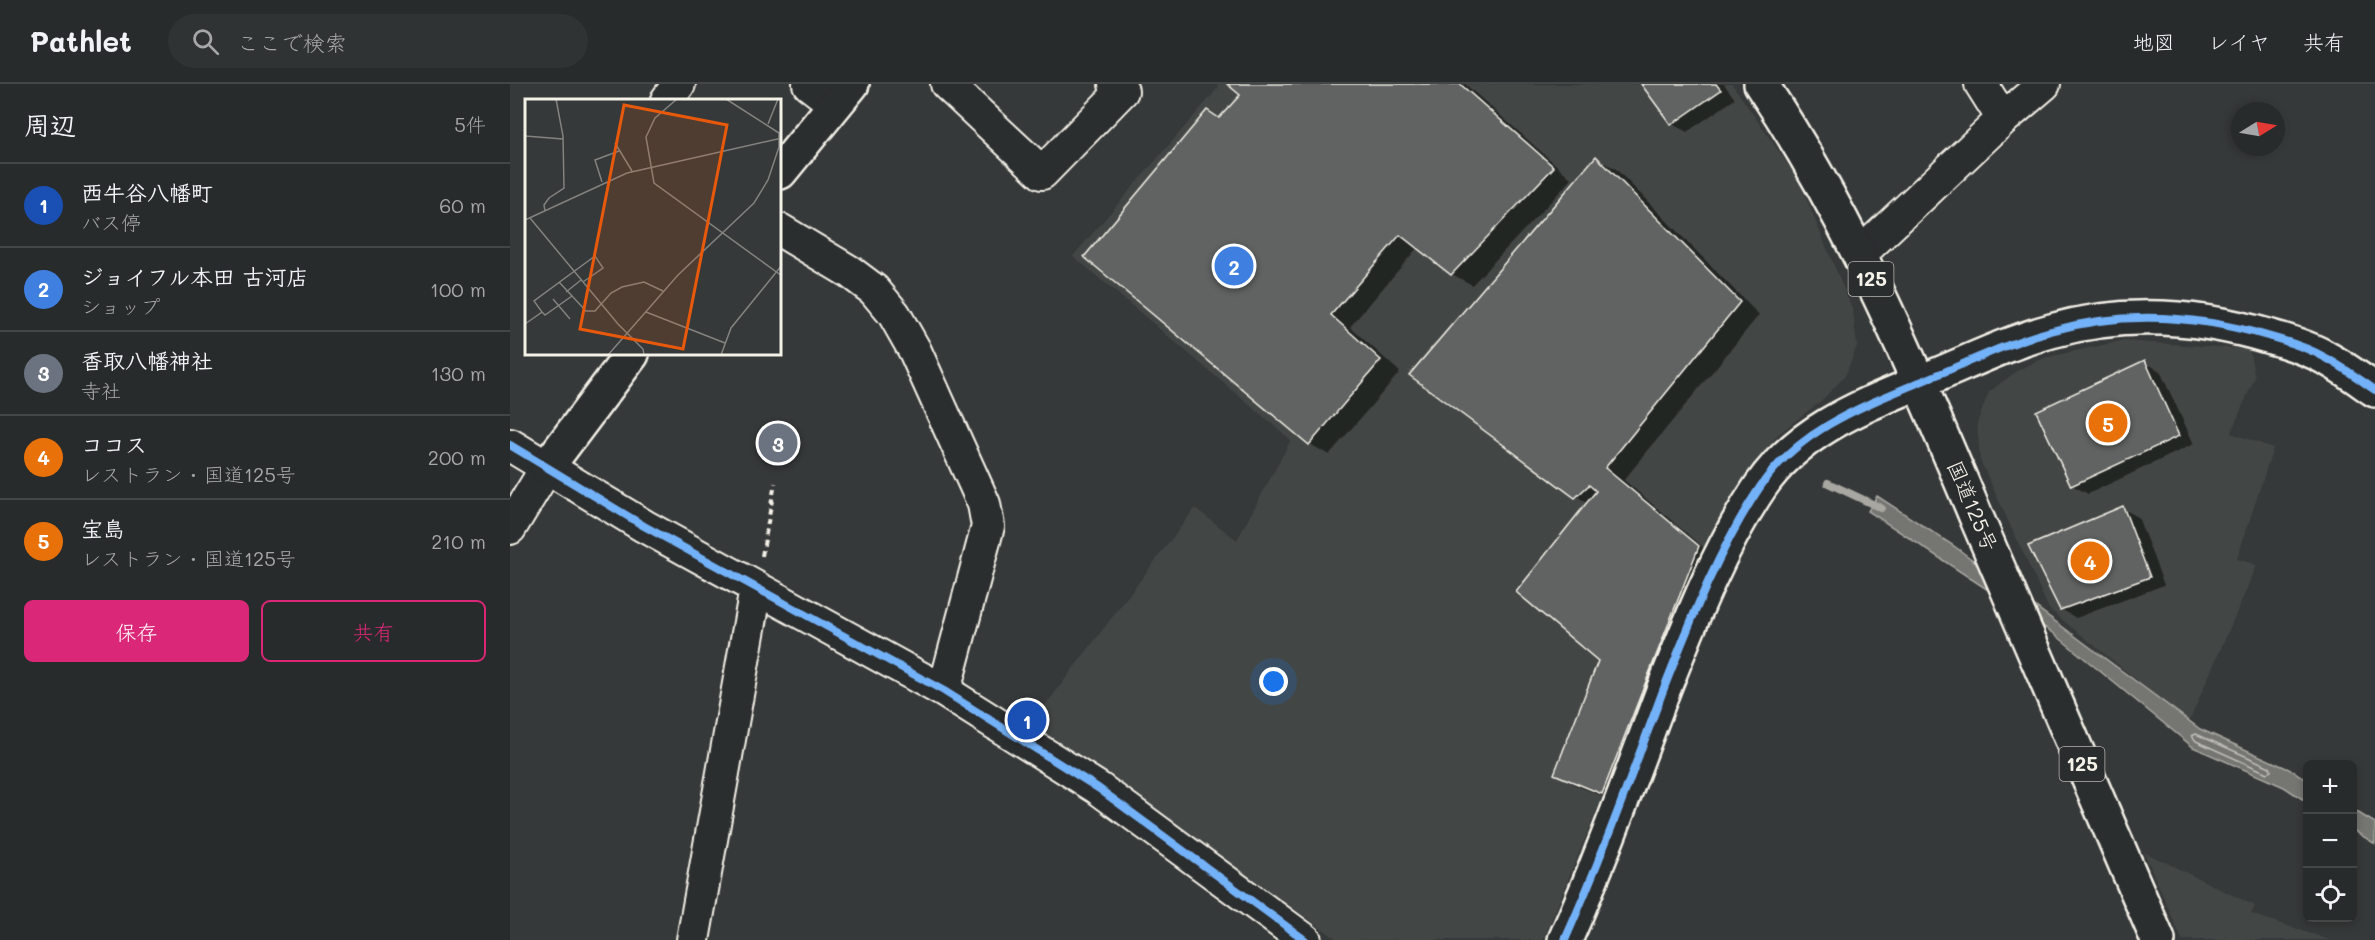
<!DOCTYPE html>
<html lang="ja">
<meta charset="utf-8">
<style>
body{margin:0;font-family:Mali,"Klee One",sans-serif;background:#303333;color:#f1f3f6}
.controls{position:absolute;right:18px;bottom:18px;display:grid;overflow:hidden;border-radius:9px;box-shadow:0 3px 9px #0003}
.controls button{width:54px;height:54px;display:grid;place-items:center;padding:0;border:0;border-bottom:2px solid #444747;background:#282b2b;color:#f1f3f6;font:30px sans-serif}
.compass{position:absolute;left:1721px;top:18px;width:54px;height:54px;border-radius:50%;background:#282b2b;box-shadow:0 3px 9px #0003;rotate:79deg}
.you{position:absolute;left:764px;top:598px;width:21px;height:21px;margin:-15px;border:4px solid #fff;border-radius:50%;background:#1a73e8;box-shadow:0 0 0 9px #1a73e833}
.badge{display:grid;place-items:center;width:39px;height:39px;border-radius:50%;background:#db2777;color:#fff;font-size:20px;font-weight:700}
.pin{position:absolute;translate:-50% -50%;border:3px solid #fff;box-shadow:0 2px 6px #0006}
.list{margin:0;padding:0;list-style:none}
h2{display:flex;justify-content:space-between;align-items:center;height:78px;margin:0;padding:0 24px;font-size:26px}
h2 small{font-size:20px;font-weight:400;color:#a5a7a9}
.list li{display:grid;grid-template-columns:39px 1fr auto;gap:18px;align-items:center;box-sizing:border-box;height:84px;padding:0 24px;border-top:2px solid #444747}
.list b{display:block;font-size:22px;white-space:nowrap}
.list p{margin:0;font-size:20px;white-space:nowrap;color:#a5a7a9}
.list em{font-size:20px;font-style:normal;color:#a5a7a9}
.actions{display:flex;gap:12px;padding:18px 24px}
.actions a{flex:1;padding:14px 0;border:2px solid #db2777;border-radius:9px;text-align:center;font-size:21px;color:#db2777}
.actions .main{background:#db2777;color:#fff}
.icon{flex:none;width:33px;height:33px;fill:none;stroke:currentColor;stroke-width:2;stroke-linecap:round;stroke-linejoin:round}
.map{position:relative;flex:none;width:1865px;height:856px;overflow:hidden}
header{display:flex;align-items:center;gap:36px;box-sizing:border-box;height:84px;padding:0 30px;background:#282b2b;border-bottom:2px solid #444747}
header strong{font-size:28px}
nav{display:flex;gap:33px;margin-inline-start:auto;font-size:21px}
.search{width:420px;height:54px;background:#303333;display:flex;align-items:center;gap:15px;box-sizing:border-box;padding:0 21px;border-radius:33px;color:#a5a7a9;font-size:22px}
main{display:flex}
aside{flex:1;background:#282b2b}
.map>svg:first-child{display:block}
.built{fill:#434645}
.water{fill:#757572;stroke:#a8a7a1;stroke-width:1.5}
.shadow{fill:#0007}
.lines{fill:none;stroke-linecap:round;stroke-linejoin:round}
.shore{stroke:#c1bfb9;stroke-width:1.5}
.stream{stroke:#a8a7a1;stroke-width:8}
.building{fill:#616362;stroke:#f4f1e8;stroke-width:1.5}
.minor-casing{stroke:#f4f1e8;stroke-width:36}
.tertiary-casing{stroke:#f4f1e8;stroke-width:38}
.trunk-casing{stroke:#f4f1e8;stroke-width:38}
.path{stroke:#f4f1e8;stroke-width:4;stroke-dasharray:6 4.5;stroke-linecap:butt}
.minor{stroke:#2a2d2e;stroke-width:32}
.tertiary{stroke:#2a2d2e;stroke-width:33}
.trunk{stroke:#2a2d2e;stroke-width:33}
.cycleway-casing{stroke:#2a2d2e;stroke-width:11}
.cycleway{stroke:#73b2f8;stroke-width:8}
.labels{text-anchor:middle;stroke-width:4.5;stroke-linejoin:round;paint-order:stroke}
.shield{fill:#2a2d2e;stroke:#b7b6b0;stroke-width:1.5}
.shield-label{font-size:20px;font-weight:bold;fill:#f4f1e8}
.street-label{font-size:21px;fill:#f4f1e8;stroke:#2a2d2e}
.inset-road{fill:none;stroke:#82837f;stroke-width:1.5}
.view{fill:#e8590c;fill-opacity:0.15;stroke:#e8590c;stroke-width:3}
.inset-edge{fill:none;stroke:#f4f1e8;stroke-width:3}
</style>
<header>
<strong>Pathlet</strong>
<div class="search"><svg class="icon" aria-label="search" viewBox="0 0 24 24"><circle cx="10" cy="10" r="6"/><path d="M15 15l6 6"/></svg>ここで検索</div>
<nav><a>地図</a><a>レイヤ</a><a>共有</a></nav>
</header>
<main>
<aside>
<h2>周辺<small>5件</small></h2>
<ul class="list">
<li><span class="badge" style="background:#1a4fb4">1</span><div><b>西牛谷八幡町</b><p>バス停</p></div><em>60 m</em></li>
<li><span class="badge" style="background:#3f7fe0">2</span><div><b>ジョイフル本田 古河店</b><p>ショップ</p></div><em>100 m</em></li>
<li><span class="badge" style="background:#6b7280">3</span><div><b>香取八幡神社</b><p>寺社</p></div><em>130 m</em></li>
<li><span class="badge" style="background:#e8710a">4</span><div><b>ココス</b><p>レストラン · 国道125号</p></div><em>200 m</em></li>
<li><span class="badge" style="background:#e8710a">5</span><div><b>宝島</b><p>レストラン · 国道125号</p></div><em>210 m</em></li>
</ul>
<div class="actions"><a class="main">保存</a><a>共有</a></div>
</aside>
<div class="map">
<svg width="1865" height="856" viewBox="0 0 1865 856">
<rect width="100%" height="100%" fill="#363939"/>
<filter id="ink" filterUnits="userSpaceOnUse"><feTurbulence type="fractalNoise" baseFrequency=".0167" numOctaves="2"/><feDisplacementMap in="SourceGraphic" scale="12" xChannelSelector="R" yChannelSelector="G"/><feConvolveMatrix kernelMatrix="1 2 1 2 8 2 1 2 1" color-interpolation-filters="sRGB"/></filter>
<g filter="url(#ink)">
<path class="built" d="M706,0H1222L1288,95L1343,227L1347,262L1335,292L1311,317L1267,351L1226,410L1173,517L1033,856H828L522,639L685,424L727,456L781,356L563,172L709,3Z
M1611,257L1739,265L1745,293L1721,349L1763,364L1727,475L1747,481L1679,638L1539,525L1470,376L1467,339L1479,308L1507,287L1534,274Z
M1634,768L1745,822L1741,830L1820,856H1672Z"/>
<path class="water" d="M1367,412L1444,462L1690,645L1783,687L1797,696V718L1774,703L1683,663L1542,548L1358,427Z
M1842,725L1865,739V760L1843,746Z"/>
<path class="shadow" d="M719,0H955L1062,95L962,201L942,190L908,163L840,243L890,288L819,371L800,360L710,35L732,11Z
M1133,0H1214L1225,15L1177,48L1162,40Z
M1086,74L1106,85L1249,231L1114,396L1207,475L1112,720L1065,701L1045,690L1090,576L1078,420L901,291Z
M1635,278L1650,287L1684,360L1578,410L1562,401Z
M1612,424L1628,433L1654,501L1566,534L1551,525Z"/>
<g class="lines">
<path class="shore" d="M1686,650L1760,683L1761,687L1757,689L1686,657L1682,652Z"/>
<path class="stream" d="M1318,399L1371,424"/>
</g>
<path class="building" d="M717,0H950L1044,83L941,191L890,151L821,231L871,276L799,361L574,173L697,26L709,34L730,11Z
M1131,0H1206L1211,6L1161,41Z
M1086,72L1230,218L1095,384L1189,462L1092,710L1044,690L1088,577L1006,508L1086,407L1079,401L1065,414L899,291Z
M1635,276L1669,352L1561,402L1526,327Z
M1613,422L1640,493L1550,526L1518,462Z"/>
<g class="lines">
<defs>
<path id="minor" d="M299,0L325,20
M437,0L532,89L612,7L605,0
M1471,0L1493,35
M157,16L169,0
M270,146L340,188L364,206L384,230L405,267L474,420L478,442L434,607
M1350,170L1493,35L1534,0
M0,361L134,442L434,607L588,704L795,856
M0,444L37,383
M183,856L246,505"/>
<path id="tertiary" d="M270,88L342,0
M37,383L122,270
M1055,856C1092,773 1122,689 1154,604C1181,536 1209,464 1250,403C1288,347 1350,323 1410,298C1453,281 1496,259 1541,247C1615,226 1688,231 1761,253C1779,258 1799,264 1816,274C1833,283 1849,295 1865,306"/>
<path id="trunk" d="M1251,0C1342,136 1405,287 1468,437C1528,577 1588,716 1648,856"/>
</defs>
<use href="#minor" class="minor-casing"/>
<use href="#tertiary" class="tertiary-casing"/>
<use href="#trunk" class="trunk-casing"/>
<path class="path" d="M252,472L265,399"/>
<use href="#minor" class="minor"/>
<use href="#tertiary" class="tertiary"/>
<use href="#trunk" class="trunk"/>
<defs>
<path id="cycleway" d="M0,361L134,442L434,607L588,704L795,856
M1055,856C1092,773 1122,689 1154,604C1181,536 1209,464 1250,403C1288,347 1350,323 1410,298C1453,281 1496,259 1541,247C1615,226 1688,231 1761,253C1779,258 1799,264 1816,274C1833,283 1849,295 1865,306"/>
</defs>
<use href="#cycleway" class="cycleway-casing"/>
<use href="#cycleway" class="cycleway"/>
</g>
</g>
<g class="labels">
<g class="shield">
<rect x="1338.5" y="178" width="45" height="34" rx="4.5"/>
<rect x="1549.5" y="663" width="45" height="34" rx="4.5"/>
</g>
<g class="shield-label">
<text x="1361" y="202">125</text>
<text x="1572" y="687">125</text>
</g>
<g class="street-label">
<text transform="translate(1462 422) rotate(67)" y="7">国道125号</text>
</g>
</g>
<g transform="translate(15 15)">
<rect width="256" height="256" fill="#363939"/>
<path class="inset-road" d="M152,0L130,19L121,38L129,84L257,177M243,25L253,0M0,37L38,40M90,44L107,72M77,83L70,61L94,52M20,112L19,106L24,99L39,89L38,37L31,0M5,119L93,225L118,250L119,256M0,121L102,74L257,39M41,193L56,181M47,197L61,212H70L86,194L97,188L119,183L138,192M28,200L45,220M17,213L20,216L47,197L34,183M121,213L200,244M0,225L17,213L9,202L70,157L78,169L58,183M83,256L153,176L229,104L243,81L254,48V34L201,0M196,256L206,229L257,166"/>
<path class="view" d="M99,6L202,26L158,250L55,230Z"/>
<rect width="256" height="256" class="inset-edge"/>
</g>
</svg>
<div class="controls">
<button>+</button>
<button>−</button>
<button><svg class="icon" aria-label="locate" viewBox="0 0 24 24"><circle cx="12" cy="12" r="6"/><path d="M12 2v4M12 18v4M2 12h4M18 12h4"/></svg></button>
</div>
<svg class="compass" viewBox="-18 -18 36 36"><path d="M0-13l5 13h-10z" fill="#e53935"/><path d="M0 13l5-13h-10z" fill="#a5a7a9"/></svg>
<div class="you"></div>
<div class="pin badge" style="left:517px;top:636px;background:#1a4fb4">1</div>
<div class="pin badge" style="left:724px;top:182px;background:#3f7fe0">2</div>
<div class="pin badge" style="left:268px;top:359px;background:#6b7280">3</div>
<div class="pin badge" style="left:1580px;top:477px;background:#e8710a">4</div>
<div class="pin badge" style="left:1598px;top:339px;background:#e8710a">5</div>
</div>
</main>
